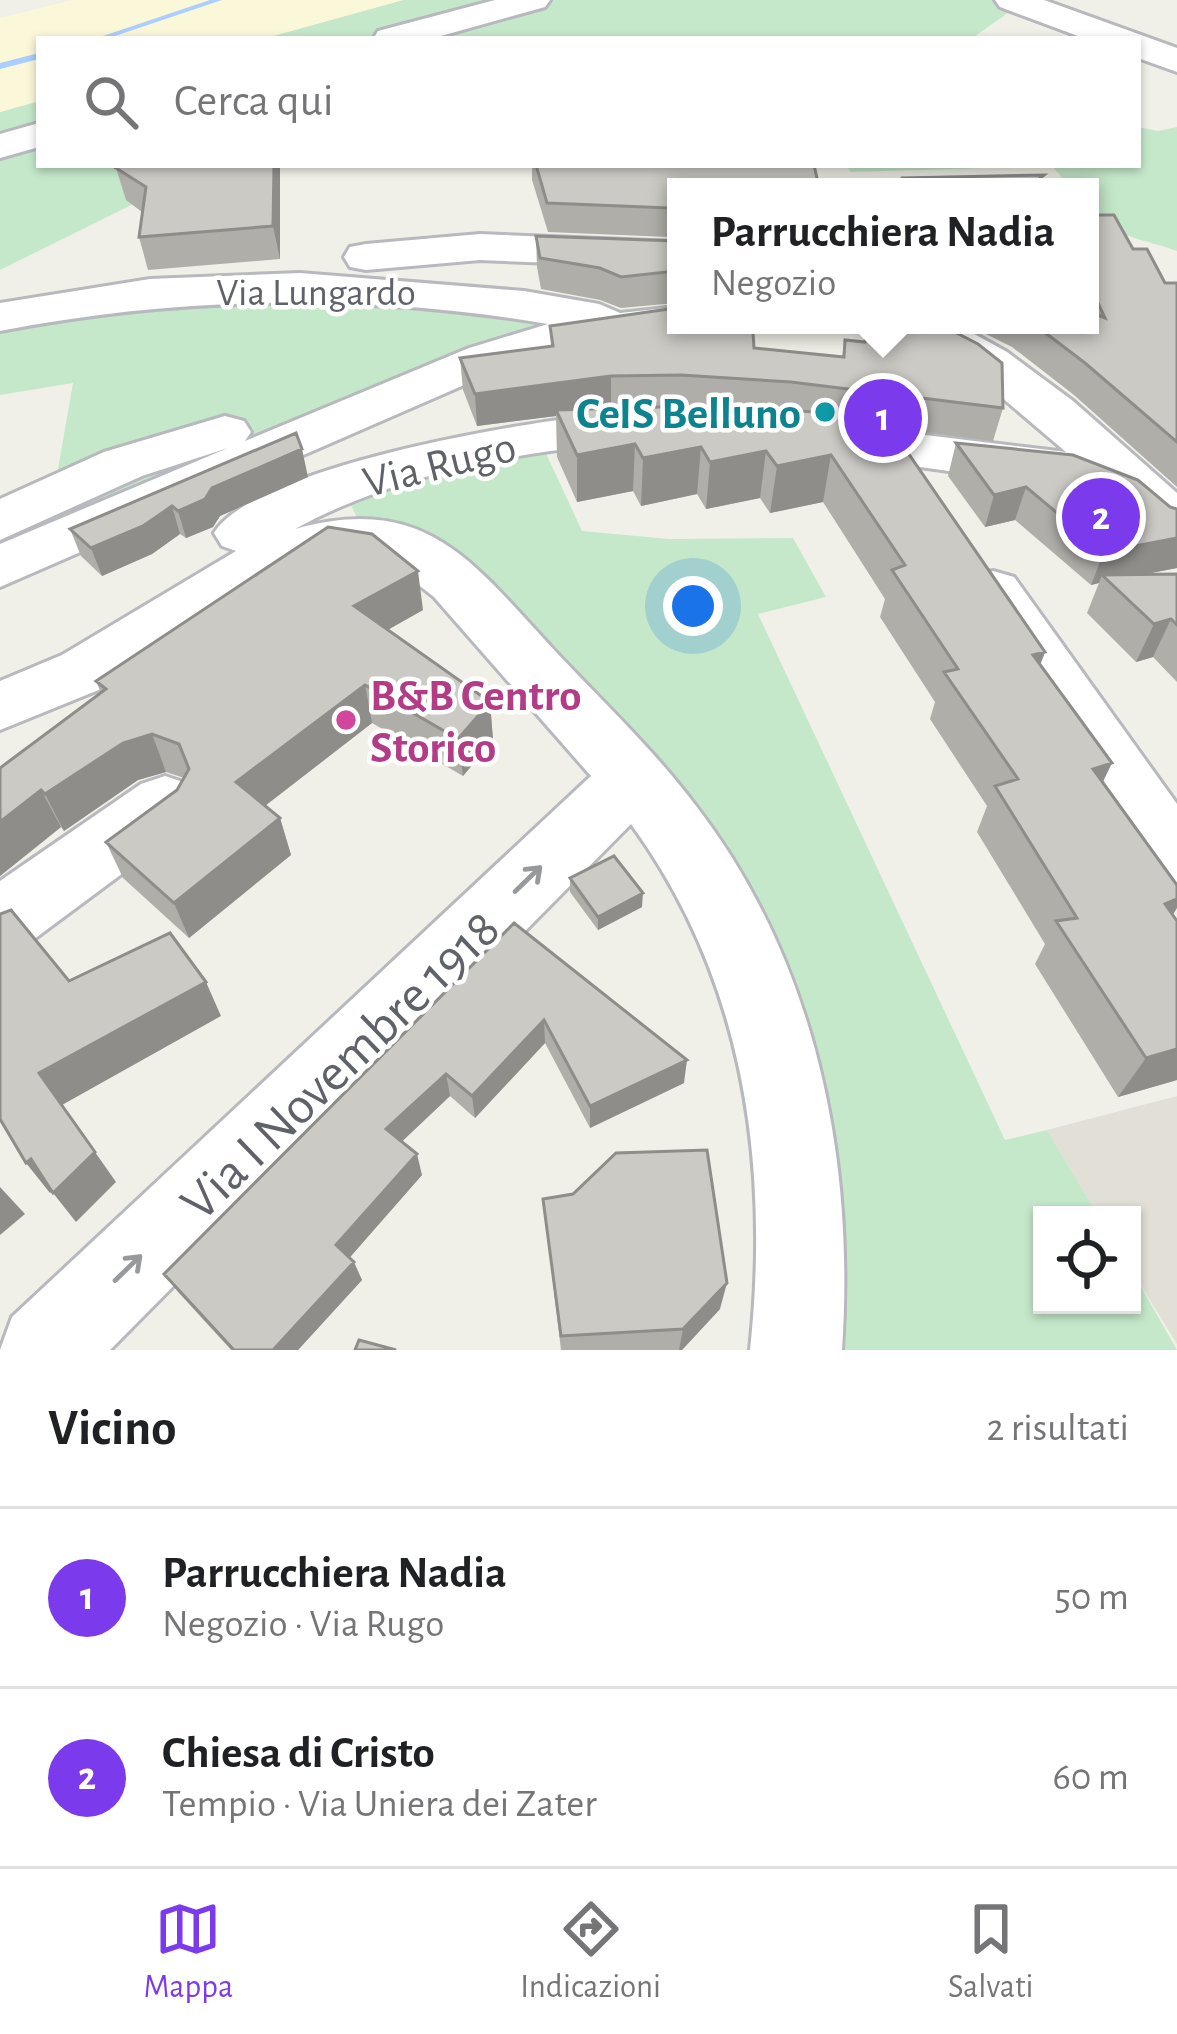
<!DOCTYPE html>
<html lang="it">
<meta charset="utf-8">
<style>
body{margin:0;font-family:"Alegreya Sans",sans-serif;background:#f6f6f6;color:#202124}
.controls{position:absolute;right:36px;bottom:36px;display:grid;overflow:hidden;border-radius:0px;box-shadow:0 3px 9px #0004}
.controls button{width:108px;height:108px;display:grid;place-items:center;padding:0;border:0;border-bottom:3px solid #e0e0e0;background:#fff;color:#202124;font:60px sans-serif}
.you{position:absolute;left:693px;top:606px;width:42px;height:42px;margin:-30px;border:9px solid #fff;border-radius:50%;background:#1a73e8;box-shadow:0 0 0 18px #1a73e833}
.badge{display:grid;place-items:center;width:78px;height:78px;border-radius:50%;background:#7c3aed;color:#fff;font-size:39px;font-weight:700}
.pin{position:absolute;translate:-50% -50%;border:6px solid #fff;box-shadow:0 3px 12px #0006}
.popup{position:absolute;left:667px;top:178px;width:432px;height:156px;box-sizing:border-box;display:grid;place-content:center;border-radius:0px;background:#fff;filter:drop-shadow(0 3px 9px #0005);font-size:39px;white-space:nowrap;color:#757577}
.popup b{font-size:45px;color:#202124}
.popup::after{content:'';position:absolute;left:50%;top:100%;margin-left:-24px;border:24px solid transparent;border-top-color:#fff}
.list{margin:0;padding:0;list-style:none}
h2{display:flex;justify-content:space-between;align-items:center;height:156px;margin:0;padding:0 48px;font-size:51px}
h2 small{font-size:39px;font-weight:400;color:#757577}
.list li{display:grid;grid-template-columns:78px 1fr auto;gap:36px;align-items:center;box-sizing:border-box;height:180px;padding:0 48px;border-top:3px solid #e0e0e0}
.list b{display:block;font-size:45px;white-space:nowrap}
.list p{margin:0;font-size:39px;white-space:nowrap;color:#757577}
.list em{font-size:39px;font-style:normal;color:#757577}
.icon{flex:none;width:66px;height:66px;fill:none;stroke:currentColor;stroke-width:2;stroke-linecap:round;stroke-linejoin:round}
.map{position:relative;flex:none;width:1177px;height:1350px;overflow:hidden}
.search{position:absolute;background:#fff;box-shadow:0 3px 9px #0004;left:36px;right:36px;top:36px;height:132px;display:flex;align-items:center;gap:30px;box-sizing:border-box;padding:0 42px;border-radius:0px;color:#757577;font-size:45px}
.sheet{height:516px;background:#fff}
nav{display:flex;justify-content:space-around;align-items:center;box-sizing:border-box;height:168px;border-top:3px solid #e0e0e0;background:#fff;font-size:33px;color:#757577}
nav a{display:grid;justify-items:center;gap:6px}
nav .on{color:#7c3aed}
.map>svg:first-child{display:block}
.education{fill:#e1dfd6}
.green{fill:#c5e8ca}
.sand{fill:#fbf8d9}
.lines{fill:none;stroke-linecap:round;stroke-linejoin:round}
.stream{fill:#aaceff;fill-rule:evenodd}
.minor-casing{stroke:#b8b9be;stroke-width:6}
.minor{fill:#fff;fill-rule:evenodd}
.wall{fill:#afaea9}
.shaded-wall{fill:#8f8d8a}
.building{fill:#cccac5;stroke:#8f8d8a;stroke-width:3}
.oneway{stroke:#97999d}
.culture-dot{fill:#0f9aa8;stroke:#fff;stroke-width:4.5}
.hotel-dot{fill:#d1479c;stroke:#fff;stroke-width:4.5}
.labels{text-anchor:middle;stroke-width:9;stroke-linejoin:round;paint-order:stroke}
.far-street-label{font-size:39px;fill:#5f6268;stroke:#fff}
.culture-label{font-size:45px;font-weight:bold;fill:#0d838f;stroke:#fff;text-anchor:end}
.street-label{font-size:45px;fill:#5f6268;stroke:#fff}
.hotel-label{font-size:45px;font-weight:bold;fill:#b23c85;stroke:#fff;text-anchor:start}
.near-street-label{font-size:54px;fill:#5f6268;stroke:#fff}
</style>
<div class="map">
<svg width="1177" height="1350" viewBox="0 0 1177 1350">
<rect width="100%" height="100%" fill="#f1f0e8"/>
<path class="education" d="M1177,1096V1344L1132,1271V1215H1098L1047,1130Z"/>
<path class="green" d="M403,0H1026L971,39H262Z
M39,101V165H226L198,172L0,270V112Z
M1138,127L1158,131L1177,127V251C1137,236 1090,236 1090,187H1070L1052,166L851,172L846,165H1138Z
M291,289L630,329L504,347L0,561V527L52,503L73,383L0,395V312Z
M537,434L582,531L669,539L793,538L826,597L758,614L1005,1140L1047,1130L1098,1215H1042V1305H1132V1271L1177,1350H807L757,956L627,775L359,521L338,481Z"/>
<path class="sand" d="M73,0H403L262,39H39V101L0,112V18Z"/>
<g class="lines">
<path class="stream" d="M210,0H222L106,39H94Z
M39,53V59L0,69V63Z"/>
<defs>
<path id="minor" d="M495,0H550L545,7L430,39H373L378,31Z
M995,0H1044L1177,48V72L1138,58V39H1086L1000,7Z
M39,123V147L0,158V134Z
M480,234L676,242V268L480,260L366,270L350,267L344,257L350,247L366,244Z
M300,273L524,291L599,304L620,313L676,307V325H697L693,331L676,335L566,349L503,368L0,587V544L228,448L142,476L0,540V499L104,452L225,416L244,421L251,432L245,441L469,348L548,324C364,293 182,296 0,331V303L150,279Z
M893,325H958L1007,352L1073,401L1177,493V542L1157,536L1101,485L1056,486L799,450L792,438L799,426L818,422L1066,452L972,372L900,335Z
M641,411L659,416L667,427L659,438C624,447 586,446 550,451C464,463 371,487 295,529C427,492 473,563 555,651C603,702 654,750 696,806C816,962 855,1158 842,1350H750C770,1162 744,979 631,824L110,1350H0L12,1317L591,776L434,597L392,564L367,554L332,557L278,579L106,687L0,730V681L62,655L236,551L222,546L214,533C257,463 557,415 641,411Z
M993,571L1014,577L1177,804V890L1152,881L963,592L972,577Z
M165,776L189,784L199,804L189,824L26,945L0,954V881L141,784Z"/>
</defs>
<use href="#minor" class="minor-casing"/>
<use href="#minor" class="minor"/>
</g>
<path class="wall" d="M280,165V259L148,270L139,237L142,212L126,200L116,168Z
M532,165H814L676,187V236L668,237L548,232L532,180Z
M1090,215L1133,249L1165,283H1177V487L1074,395L1012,347L968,325H1090Z
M536,236L676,241V303L621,308L600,300L541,289L537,267Z
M550,326L734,331L754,348L842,357L845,340L1003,408L993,441L891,428L1045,652L1040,665L1173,915L1177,1080L1118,1097L1035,964L1045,944L977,832L987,806L930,719L935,702L880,617L885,599L823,502L770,513L760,498L706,509L697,494L641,506L633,491L577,502L557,457L556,416L477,426L463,390L460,358L551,346Z
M956,443L1177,509V568L1146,574H1177V682L1153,657L1136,662L1087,613L1099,583L1091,585L1015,520L985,527L948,476Z
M308,477L220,516L213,527L186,538L180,534L152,554L102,576L81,556L70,529Z
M423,610L387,630L490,702L493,740L463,776L372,723L265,806L280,818L291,855L189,938L123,878L106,842L177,790L184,778L166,772L138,780L64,831L61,827L0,876V768L101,693L96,681Z
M570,878L642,907L598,930L570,892Z
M514,923L684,1083L590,1128L545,1043L475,1118L450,1096L401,1142L422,1175L350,1257L362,1280L298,1350H231L178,1292L164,1274Z
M543,1199L720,1309L682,1350H561Z"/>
<path class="shaded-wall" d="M274,165H280V259L273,226Z
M1044,175L1040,187H1029Z
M676,207V236L668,237L670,208Z
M611,376V409L556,410V416L477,426L475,394Z
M635,444L633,491L577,502V455Z
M701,447L697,494L641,506L643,458Z
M302,449L308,477L220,516L213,527L186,538L178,511L212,488Z
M766,451L760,498L706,509L710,462Z
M831,455L823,502L770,513L777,466Z
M1026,487L1015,520L985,527L994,495Z
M172,506L180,534L152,554L102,576L91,548Z
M1177,538V568L1109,581L1102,575L1099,583L1091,585L1104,552Z
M418,571L423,610L361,645L354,606Z
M1171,619L1153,657L1136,662L1154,624Z
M1045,652L1027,699L1033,655Z
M365,685L372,723L248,819L236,782Z
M490,702L493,740L463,776L458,739Z
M152,734L166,772L138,780L64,831L45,794L123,743Z
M1112,763L1090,809L1093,769Z
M41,790L61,827L0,876V822Z
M280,818L291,855L189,938L174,903Z
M643,893L642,907L598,930V917Z
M1177,899V908L1158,939L1165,904Z
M206,982L221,1016L62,1105L39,1073Z
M544,1020L545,1043L475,1118L472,1096Z
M1177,1049V1080L1118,1097L1146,1058Z
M687,1060L684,1083L590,1128V1106Z
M446,1074L450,1096L392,1151L386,1129Z
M95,1152L116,1182L76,1222L53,1193Z
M417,1154L422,1175L344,1264L336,1245Z
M31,1159L55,1189L50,1193L26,1163Z
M0,1187L25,1214L0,1235Z
M354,1262L362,1280L298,1350H273Z
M727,1283L720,1309L682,1350H679L683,1329Z"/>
<path class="building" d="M126,165H274L273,226L139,237L146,187L116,168Z
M536,165H814L819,187H676V207L670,208L547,203Z
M1044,175L1029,187H898L902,178Z
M1090,215H1114L1133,249H1147L1165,283H1177V442L1085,363L1035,325H1090V312L1105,318L1090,286Z
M536,236L676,241V271L621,277L600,268L540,258Z
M676,308V325H731L734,331L753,332L754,348L844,357L845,340L865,342L868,325H941L978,344L1002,363L1003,408L791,382L681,375L611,376L475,394L460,358L553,346L550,326Z
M731,405L884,418L1045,652L1033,655L1112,763L1093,769L1177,885V899L1165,904L1177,921V1049L1146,1058L1056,921L1077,918L995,786L1018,779L944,672L958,669L892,570L905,565L831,455L777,466L766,451L710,462L701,447L643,458L635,444L577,455L556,410Z
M296,433L302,449L212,488L205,499L178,511L172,506L143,526L91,548L70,529Z
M956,443L1073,455L1138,480L1170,507L1177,509V538L1104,552L1026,487L994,495Z
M328,527L372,534L418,571L354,606L490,702L458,739L365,685L236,782L280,818L174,903L106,842L177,790L189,769L179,744L152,734L123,743L45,794L41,790L0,822V768L106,689L96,681Z
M1177,574V625L1171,619L1154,624L1102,575Z
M614,856L643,893L598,917L570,878Z
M11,910L69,981L170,933L206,982L39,1073L95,1152L53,1193L31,1159L26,1163L0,1119V914Z
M514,923L687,1060L590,1106L544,1020L472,1096L446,1074L386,1129L417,1154L336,1245L354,1262L273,1350H234L164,1274Z
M707,1150L727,1283L683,1329L561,1336L543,1199L573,1194L616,1153Z
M359,1340L396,1350H355Z"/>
<defs><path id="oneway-shaft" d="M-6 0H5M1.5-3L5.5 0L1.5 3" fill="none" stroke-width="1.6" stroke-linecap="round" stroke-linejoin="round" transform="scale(3)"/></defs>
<g class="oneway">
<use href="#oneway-shaft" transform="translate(528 879) rotate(-44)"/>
<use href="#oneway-shaft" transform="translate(128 1268) rotate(-44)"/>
</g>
<circle class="culture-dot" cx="825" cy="412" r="12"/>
<circle class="hotel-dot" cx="346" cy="720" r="12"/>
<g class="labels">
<g class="far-street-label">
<text x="316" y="305">Via Lungardo</text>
</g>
<g class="culture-label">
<text x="801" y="428">CeIS Belluno</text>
</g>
<g class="street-label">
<text transform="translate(439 463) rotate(-14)" y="16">Via Rugo</text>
</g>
<g class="hotel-label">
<text x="370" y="710">B&amp;B Centro<tspan x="370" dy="52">Storico</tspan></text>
</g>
<g class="near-street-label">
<text transform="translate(339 1064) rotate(-44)" y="19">Via I Novembre 1918</text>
</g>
</g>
</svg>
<div class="controls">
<button><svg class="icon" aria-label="locate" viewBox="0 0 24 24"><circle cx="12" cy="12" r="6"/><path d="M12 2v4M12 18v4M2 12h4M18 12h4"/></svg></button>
</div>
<div class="you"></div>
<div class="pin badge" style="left:883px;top:418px">1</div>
<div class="popup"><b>Parrucchiera Nadia</b>Negozio</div>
<div class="pin badge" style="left:1101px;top:517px">2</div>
<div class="search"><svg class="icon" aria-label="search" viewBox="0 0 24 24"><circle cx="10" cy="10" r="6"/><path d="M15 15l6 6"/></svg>Cerca qui</div>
</div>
<section class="sheet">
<h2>Vicino<small>2 risultati</small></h2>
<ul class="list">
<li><span class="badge">1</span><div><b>Parrucchiera Nadia</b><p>Negozio · Via Rugo</p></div><em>50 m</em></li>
<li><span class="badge">2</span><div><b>Chiesa di Cristo</b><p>Tempio · Via Uniera dei Zater</p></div><em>60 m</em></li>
</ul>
</section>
<nav>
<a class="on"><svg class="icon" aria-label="map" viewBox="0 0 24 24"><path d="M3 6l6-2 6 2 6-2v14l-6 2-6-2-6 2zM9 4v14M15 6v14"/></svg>Mappa</a>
<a><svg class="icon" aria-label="directions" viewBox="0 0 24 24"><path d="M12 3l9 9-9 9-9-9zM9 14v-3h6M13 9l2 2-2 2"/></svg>Indicazioni</a>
<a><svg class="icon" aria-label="saved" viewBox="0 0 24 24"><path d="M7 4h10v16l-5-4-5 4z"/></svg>Salvati</a>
</nav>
